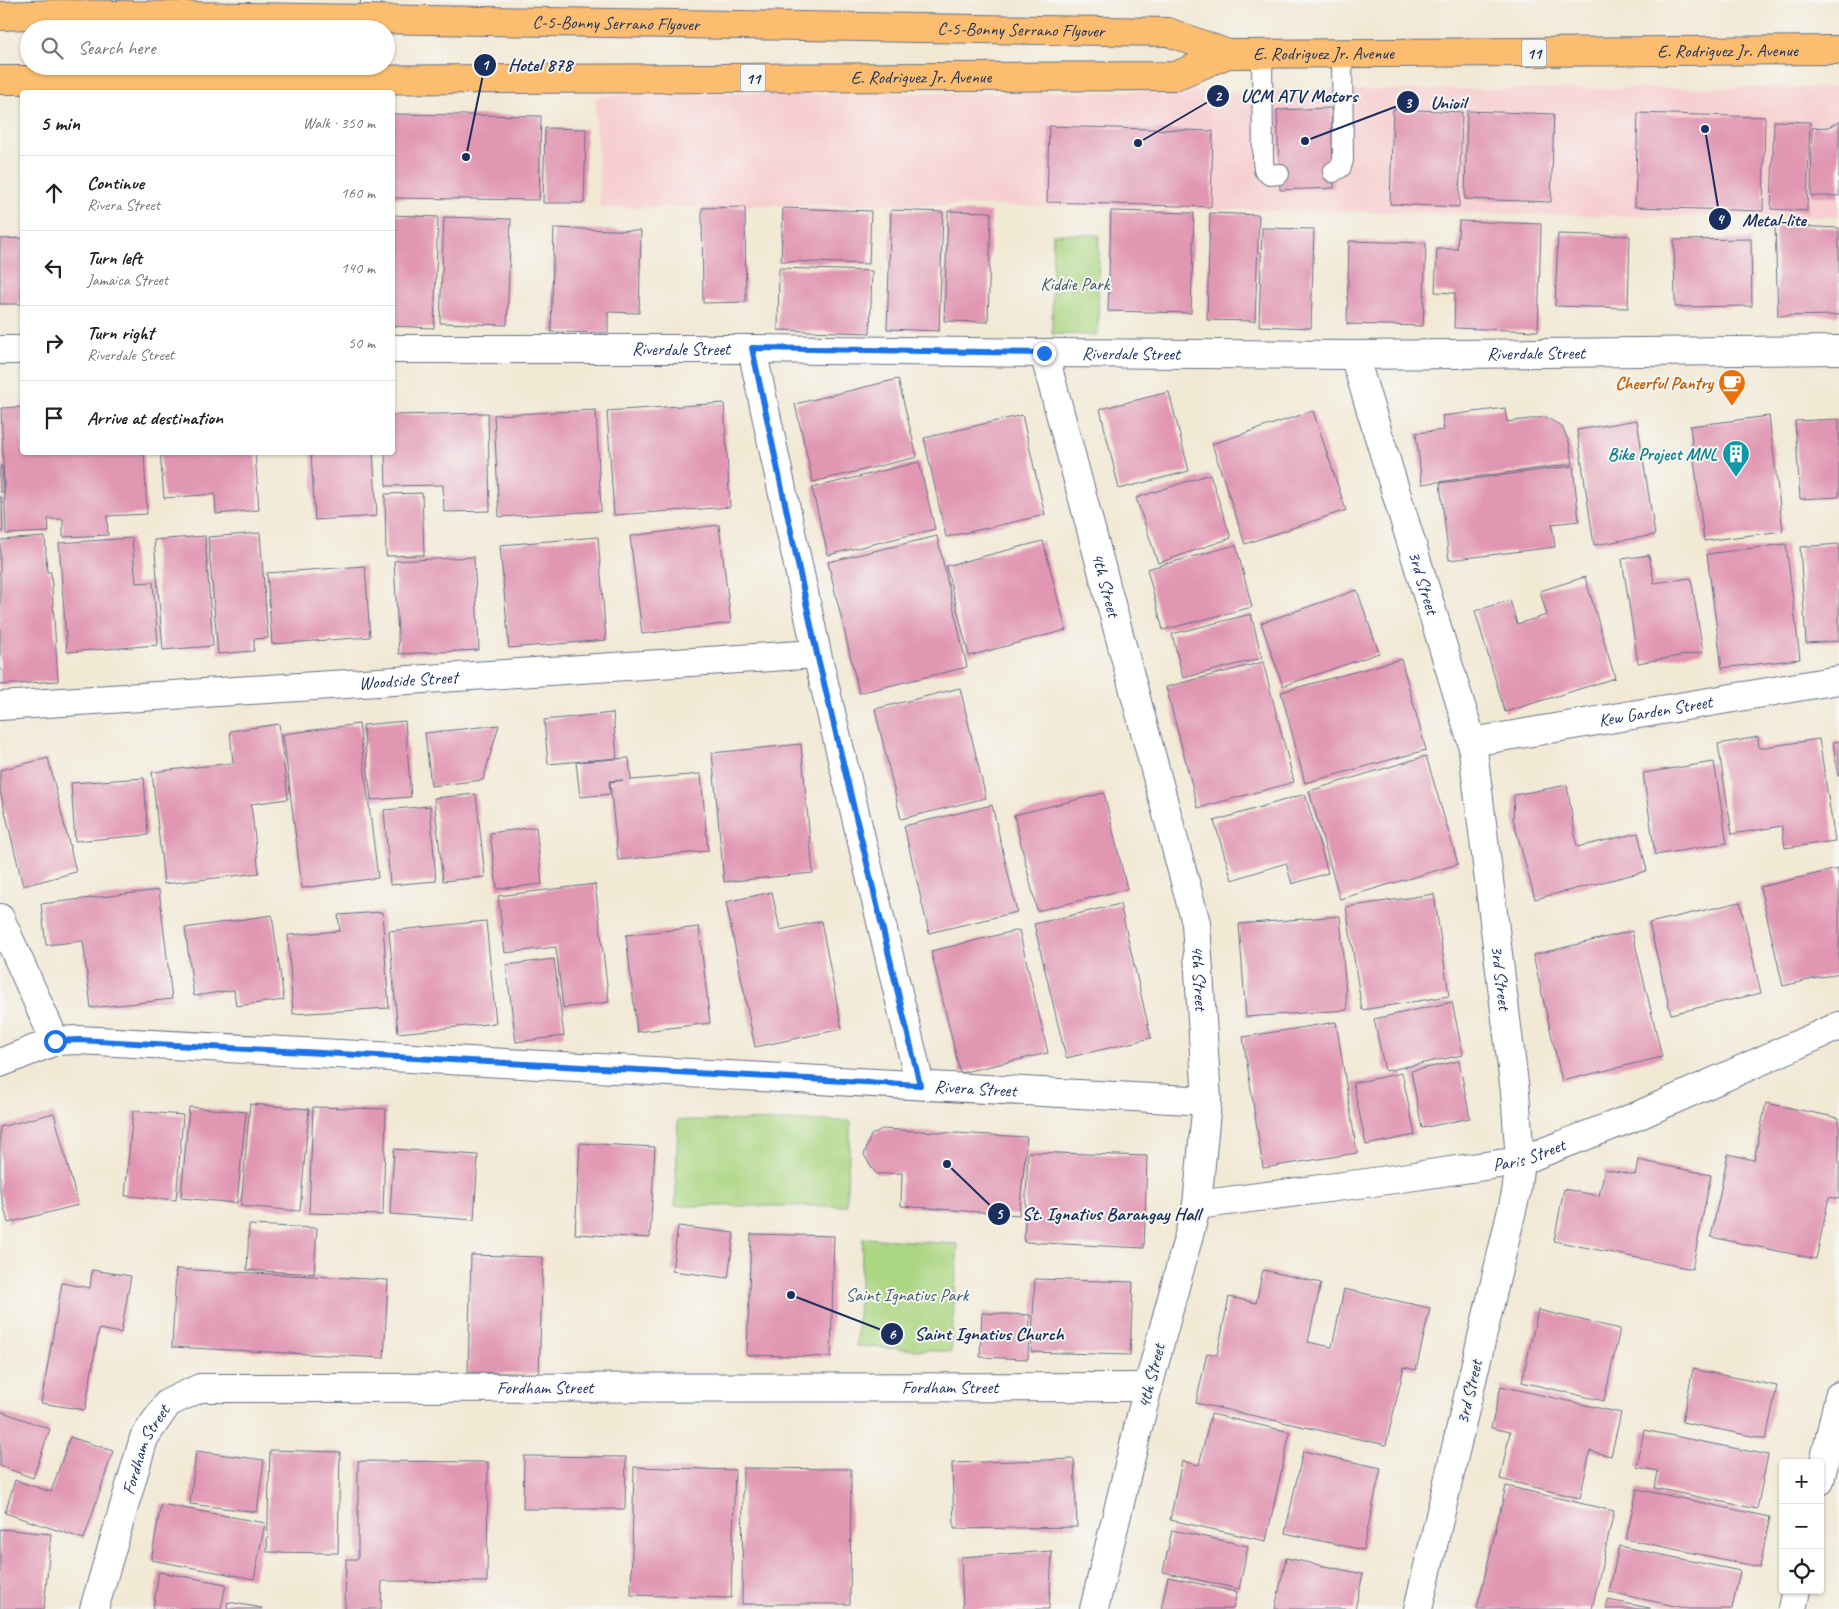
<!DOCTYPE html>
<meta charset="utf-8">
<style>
body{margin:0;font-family:Caveat,sans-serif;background:#f2f2f2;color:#222}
.controls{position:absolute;right:15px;bottom:15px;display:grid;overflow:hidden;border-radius:5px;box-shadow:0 1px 4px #0004}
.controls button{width:45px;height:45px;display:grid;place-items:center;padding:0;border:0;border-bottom:1px solid #e0e0e0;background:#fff;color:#222;font:25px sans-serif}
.stop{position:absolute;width:15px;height:15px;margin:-11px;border:4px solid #1a73e8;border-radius:50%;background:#fff}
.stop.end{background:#1a73e8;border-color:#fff;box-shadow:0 1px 5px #0008}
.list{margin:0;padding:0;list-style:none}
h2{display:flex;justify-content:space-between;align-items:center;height:65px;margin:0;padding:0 20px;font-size:21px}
h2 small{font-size:16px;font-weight:400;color:#767676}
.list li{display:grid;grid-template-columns:32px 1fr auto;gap:15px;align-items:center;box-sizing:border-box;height:75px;padding:0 20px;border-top:1px solid #e0e0e0}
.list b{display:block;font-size:19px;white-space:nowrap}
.list p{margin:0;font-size:16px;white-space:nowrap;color:#767676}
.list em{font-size:16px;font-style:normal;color:#767676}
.icon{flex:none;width:28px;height:28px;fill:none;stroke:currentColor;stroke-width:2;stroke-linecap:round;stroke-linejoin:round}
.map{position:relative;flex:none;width:1839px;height:1609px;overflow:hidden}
.search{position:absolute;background:#fff;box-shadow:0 1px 4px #0004;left:20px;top:20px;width:375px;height:55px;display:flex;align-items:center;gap:12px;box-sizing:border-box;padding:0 18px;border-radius:28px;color:#767676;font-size:19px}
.panel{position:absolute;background:#fff;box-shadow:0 1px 4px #0004;left:20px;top:90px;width:375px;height:365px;border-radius:5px}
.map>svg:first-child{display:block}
.built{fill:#f7cfd0}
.green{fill:#abd682;stroke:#638270}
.building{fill:#e197b2}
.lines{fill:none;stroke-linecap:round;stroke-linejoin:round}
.service-casing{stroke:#667088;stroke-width:22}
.minor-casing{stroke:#667088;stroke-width:30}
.primary-casing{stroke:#667088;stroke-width:30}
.service{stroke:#fff;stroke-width:20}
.minor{stroke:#fff;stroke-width:28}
.primary{stroke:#fcbd6f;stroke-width:28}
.primary-bridge-casing{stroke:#667088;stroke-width:30;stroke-linecap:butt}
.primary-bridge{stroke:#fcbd6f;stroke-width:28}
.route{stroke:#1a73e8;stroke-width:6}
.labels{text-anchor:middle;stroke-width:4;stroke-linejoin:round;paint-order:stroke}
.shield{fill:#f6f6f2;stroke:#5d6b8a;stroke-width:1}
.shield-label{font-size:16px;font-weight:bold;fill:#1b2f5e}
.street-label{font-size:18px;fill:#1b2f5e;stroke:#f6f6f2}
.park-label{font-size:18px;fill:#3f5967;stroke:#f6f6f2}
.food-label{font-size:18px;font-weight:bold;fill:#c56008;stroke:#f6f6f2;text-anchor:end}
.culture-label{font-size:18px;font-weight:bold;fill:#0d838f;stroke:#f6f6f2;text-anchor:end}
.leader{fill:none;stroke:#1b2f5e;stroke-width:2}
.callout-dot{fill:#1b2f5e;stroke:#f6f6f2;stroke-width:2}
.mark-label{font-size:15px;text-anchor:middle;font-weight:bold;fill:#fff}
.callout-label{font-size:19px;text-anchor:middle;font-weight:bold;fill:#1b2f5e;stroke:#f6f6f2;stroke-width:4;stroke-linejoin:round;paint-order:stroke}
</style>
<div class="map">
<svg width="1839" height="1609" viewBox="0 0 1839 1609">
<rect width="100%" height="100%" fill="#f6f6f2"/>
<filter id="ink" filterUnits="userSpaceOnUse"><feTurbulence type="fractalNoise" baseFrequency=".02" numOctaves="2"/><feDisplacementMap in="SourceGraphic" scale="10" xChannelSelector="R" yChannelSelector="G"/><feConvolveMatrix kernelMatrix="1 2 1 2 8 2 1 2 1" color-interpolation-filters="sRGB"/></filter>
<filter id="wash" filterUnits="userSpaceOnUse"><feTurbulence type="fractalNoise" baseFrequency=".0096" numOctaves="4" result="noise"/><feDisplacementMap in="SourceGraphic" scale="20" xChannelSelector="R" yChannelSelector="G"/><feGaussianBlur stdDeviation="1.12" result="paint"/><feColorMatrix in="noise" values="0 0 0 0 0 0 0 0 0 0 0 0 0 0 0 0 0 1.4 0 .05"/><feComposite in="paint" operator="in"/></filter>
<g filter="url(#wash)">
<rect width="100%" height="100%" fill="#f2e9d5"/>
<path class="built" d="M1839,87V216L1823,217L1631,216L888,204L600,208L595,97L684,92L784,94Z"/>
<path class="green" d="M1053,234L1099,235L1098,335L1052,334Z
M678,1120L851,1121L846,1206H675Z
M863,1238L958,1244L951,1352L856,1346Z"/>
<g id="blocks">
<path class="building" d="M1331,108L1334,188L1280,190L1277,110Z
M1393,109L1462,112L1459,207L1390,204Z
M1467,111L1554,114L1551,202L1465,199Z
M1638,113L1765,117L1763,211L1635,207Z
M392,114L541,116L539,200L392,198Z
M1774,121L1810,122L1807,211L1771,209Z
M1839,122V196H1811L1812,128L1828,127Z
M1049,126L1213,131L1211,207L1047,202Z
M545,128L586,129L584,203H543Z
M745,207L746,302L703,303L702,208Z
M783,208L871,211L869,264L781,261Z
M891,210L943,212L939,331L887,329Z
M948,211L991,212L988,322L944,321Z
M1111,211L1194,213L1191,313L1108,311Z
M1210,213L1259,215L1255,321L1207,320Z
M392,215L438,217L434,328L392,326Z
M444,217L511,219L507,325L440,323Z
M1459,221L1541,224L1538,331L1454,328L1455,293L1435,292L1437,249H1457Z
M1775,225L1839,228V315L1778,316Z
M554,228L641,231L639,313L608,312V333L551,332Z
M1262,228L1314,229L1311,328L1259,326Z
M1558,234L1630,236L1628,308L1555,306Z
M22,238V304H0V239Z
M1751,239L1752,306L1675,307L1674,240Z
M1349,241L1426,243L1423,326L1347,324Z
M779,268L872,271L870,333L778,330Z
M898,379L917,457L813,482L795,404Z
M1169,392L1189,471L1119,489L1100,409Z
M724,403L730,507L614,515L607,411Z
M22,407V452H144L147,514L107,516L108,535L63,537V519H48L49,532L6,534L1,408Z
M1505,408L1507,422L1546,417L1562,427L1569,442L1573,464L1422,484L1416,433L1444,430L1442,416Z
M596,410L601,511L499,517L494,415Z
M1313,411L1346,510L1245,544L1212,444Z
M488,413L490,511L444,512L443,485L386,486L385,452H392V415Z
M1022,415L1045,515L946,537L924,438Z
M1769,416L1783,531L1704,541L1690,426Z
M1839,419V497L1800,499L1795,421Z
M1637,420L1655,535L1594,545L1577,430Z
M160,452H255L259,510L216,514L215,494L164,498Z
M311,452H373L377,516L315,520Z
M919,462L935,529L828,555L812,488Z
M0,466H2L3,492H0Z
M1573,466L1579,521L1552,524L1555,547L1449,560L1440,483Z
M1210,474L1231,538L1158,563L1136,498Z
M422,493L424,555L386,556L385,494Z
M0,497H2L3,532L0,533Z
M719,525L731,623L642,634L630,536Z
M260,533L268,638L254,639V651L218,654L208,537Z
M205,536L213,646L163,650L154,540Z
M937,536L967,667L859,693L828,562Z
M45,537L47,572H51L58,681L0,685V540Z
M598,537L606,640L509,648L500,545Z
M132,538L136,583L153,582L158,645L67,652L59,543Z
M1043,541L1066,630L969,656L946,566Z
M1786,544L1800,659L1722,668L1707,554Z
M1839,544V641L1806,643L1800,547Z
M1236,545L1252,607L1163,630L1147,569Z
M1649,555L1654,583L1691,578L1703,652L1638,663L1622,559Z
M474,557L479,650L399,654L394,561Z
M365,566L370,637L272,644L267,573Z
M1585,577L1615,678L1505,712L1475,611L1510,600L1517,624L1547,615L1540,591Z
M1357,590L1379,653L1283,686L1261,623Z
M1251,614L1262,658L1183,678L1172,634Z
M1401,659L1426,750L1305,783L1281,692Z
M1263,662L1294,782L1198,808L1166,687Z
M960,688L986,798L901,819L875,709Z
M613,713L617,758L548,764L544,720Z
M405,721L411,797L371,800L363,725Z
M279,724L288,799L251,804L259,873L164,884L152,772L233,763L230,731Z
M359,724L378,878L302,888L283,734Z
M499,725L483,780L431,786L425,733Z
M1758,737L1759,748L1819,739L1835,841L1785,848L1782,826L1732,834L1718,744Z
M1839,741V776H1838L1833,742Z
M801,744L813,873L724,882L712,753Z
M1426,756L1458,864L1340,899L1309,791Z
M48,758L76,872L23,886L0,791V770Z
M629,758L631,780L701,774L708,851L618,860L610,782L623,780L609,781L610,794L580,797L576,762Z
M1714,762L1727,843L1655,855L1643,773Z
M144,778L148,835L75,841L71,783Z
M1567,785L1577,847L1638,833L1647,871L1535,899L1513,819L1514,795Z
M1104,793L1127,889L1037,911L1014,815Z
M476,794L485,877L443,881L434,798Z
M1305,794L1328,873L1292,884L1286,863L1232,880L1214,821Z
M992,805L1017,912L929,933L904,826Z
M430,806L436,881L390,885L384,810Z
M536,827L542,884L497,889L490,833Z
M1837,869L1839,879V973L1783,986L1760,887Z
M595,884L609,1002L563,1008L556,947L505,953L498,896Z
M159,890L172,999L91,1008L83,941L46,945L41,904Z
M772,892L780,930L821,921L842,1029L755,1047L726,902Z
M1434,894L1449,996L1362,1010L1346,907Z
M1740,902L1761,993L1671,1014L1649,923Z
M1120,904L1151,1038L1066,1058L1034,924Z
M382,912L389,1008L293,1014L288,935L340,931L338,915Z
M272,915L284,1000L236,1006L234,990L194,996L185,928Z
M1340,916L1347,1010L1246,1017L1239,924Z
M486,921L496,1023L398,1033L389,931Z
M699,927L710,1023L637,1032L626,935Z
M1019,930L1048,1053L960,1073L931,951Z
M1632,931L1662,1057L1562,1081L1533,955Z
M554,959L564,1036L516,1042L506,965Z
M1452,1002L1463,1055L1385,1071L1374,1019Z
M1336,1022L1357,1153L1263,1168L1243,1037Z
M1459,1061L1470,1118L1422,1128L1411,1071Z
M1402,1073L1415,1135L1366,1145L1353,1083Z
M1766,1103L1839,1118V1199L1829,1197L1816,1259L1711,1237L1728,1154L1754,1160Z
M250,1104L309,1109L300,1211L241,1206Z
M189,1107L246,1112L237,1203L181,1198Z
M313,1107L386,1109L383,1215L309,1213Z
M133,1111L183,1115L176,1200L125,1196Z
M54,1113L78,1205L8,1223L0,1191V1127Z
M882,1129L1027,1137L1019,1215L901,1206L902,1173L876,1174L864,1155L871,1135Z
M580,1143L655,1147L650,1238L575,1234Z
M394,1149L478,1155L474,1220L390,1214Z
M1028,1152L1147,1156L1144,1248L1024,1242Z
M1638,1160L1711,1175L1692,1269L1554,1241L1564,1189L1599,1196L1605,1169L1635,1175Z
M249,1225L317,1228L314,1274L247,1270Z
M678,1226L734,1233L728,1278L672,1271Z
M751,1234L834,1236L831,1357L747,1355Z
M471,1255L543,1257L539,1374L468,1372Z
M176,1269L388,1280L384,1358L172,1347Z
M92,1270L131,1276L121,1333L99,1329L85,1410L41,1403L62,1283L90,1288Z
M1263,1270L1321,1283L1308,1342L1332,1347L1344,1289L1430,1308L1416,1370L1404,1367L1386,1445L1196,1403L1207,1353L1217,1355L1229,1297L1256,1303Z
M1035,1279L1133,1282L1130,1355L1031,1352Z
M1538,1310L1620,1329L1604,1401L1522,1382Z
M982,1313L1030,1315L1028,1359L980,1357Z
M1693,1369L1777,1386L1766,1439L1682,1422Z
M1501,1386L1621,1413L1611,1456L1590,1451L1580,1498L1500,1479L1510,1432L1491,1428Z
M0,1411L50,1429L33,1478L0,1466Z
M1211,1414L1290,1432L1266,1541L1170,1520L1182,1461L1199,1465Z
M1644,1430L1768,1455L1757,1509L1655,1488L1658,1471L1637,1467Z
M70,1437L113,1451L84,1539L5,1513L15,1480L51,1492Z
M270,1450L340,1452L338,1553L267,1552Z
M196,1451L264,1460L257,1512L190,1504Z
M1303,1451L1381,1468L1363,1550L1285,1533Z
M524,1456L626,1457L625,1509H523Z
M1074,1459L1077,1527L954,1529L952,1463Z
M358,1461L488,1462L487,1582L382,1581L381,1609H345L346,1559H358Z
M634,1467L735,1470L731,1598L631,1595Z
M743,1468L851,1469L850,1604H742Z
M1506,1486L1614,1511L1592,1609H1477Z
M1637,1489L1770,1517L1760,1567L1626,1539Z
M161,1504L265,1523L254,1579L151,1560Z
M0,1529L51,1534L44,1609H0Z
M1172,1530L1248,1546L1239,1589L1163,1572Z
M1619,1546L1740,1571L1732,1609H1689L1609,1592Z
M1052,1551L1049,1609H963L961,1557Z
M1286,1558L1363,1574L1355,1609H1275Z
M159,1572L226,1584L221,1609H153Z
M1168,1577L1237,1592L1233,1609H1161Z
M1608,1600L1650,1608V1609H1606Z
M228,1602L262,1608V1609H227Z"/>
</g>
</g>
<g filter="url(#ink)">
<use href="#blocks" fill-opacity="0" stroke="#667088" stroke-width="1"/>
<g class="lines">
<defs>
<path id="service" d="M370,29L371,0
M1262,54L1263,161L1264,170L1270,175L1279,174
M1333,172L1341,167L1343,160L1342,54"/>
<g id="minor">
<path id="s1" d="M392,349H752L1044,353L1354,355L1839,350"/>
<path d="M752,349L817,654L920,1085"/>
<path d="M0,350H22"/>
<path id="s2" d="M1044,353L1196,923L1207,1101L1197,1205L1148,1387L1094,1609"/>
<path id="s3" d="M1354,355L1472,742L1515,1092L1520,1161L1516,1193L1418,1609"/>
<path id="s4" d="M0,706L817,654"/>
<path id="s5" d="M1472,742L1839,680"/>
<path d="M0,918L55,1041"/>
<path id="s6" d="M0,1063L55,1041L79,1040L1207,1101"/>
<path id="s7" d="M1197,1205L1366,1183L1520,1161L1637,1116L1839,1026"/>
<path d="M1820,1481L1839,1396"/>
<path id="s8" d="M94,1609L144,1438L168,1403L200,1388L1148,1387"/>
<path d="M1792,1609L1796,1590"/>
</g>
<g id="primary">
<path d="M1168,32L1228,54"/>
<path id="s9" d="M0,80H273L1175,76L1228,54L1839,50"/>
</g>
</defs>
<use href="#service" class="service-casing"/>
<use href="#minor" class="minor-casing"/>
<use href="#primary" class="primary-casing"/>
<use href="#service" class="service"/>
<use href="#minor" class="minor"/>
<use href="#primary" class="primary"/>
<defs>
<g id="primary-bridge">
<path id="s10" d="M0,16L59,14L1168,32"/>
</g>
</defs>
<use href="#primary-bridge" class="primary-bridge-casing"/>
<use href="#primary-bridge" class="primary-bridge"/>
</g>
</g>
<g class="lines" filter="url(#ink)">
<path class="route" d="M55,1041L79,1040L920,1085L817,654L752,348L1044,353"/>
</g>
<defs>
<symbol id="cafe-pin" viewBox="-11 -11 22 30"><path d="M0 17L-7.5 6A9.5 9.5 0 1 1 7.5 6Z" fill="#e8710a" stroke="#f6f6f2"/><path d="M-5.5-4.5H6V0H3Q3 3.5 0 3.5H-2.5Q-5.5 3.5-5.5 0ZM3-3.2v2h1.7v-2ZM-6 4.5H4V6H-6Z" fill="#fff"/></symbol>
<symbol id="building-pin" viewBox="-11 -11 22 30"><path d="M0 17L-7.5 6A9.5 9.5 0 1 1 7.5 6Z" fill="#0f9aa8" stroke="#f6f6f2"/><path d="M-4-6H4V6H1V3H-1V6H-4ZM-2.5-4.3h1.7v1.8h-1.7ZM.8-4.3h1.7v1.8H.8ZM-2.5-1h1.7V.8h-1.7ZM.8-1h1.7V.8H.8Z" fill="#fff"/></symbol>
</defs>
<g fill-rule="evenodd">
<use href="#cafe-pin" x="1716" y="367" width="32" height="43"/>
<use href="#building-pin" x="1720" y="438" width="32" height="43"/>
</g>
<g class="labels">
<g class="shield">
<rect x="1521.5" y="39.5" width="25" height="27" rx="4"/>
<rect x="740.5" y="64.5" width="25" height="27" rx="4"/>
</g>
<g class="shield-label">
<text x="1534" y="59">11</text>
<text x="753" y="84">11</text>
</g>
<g class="street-label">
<text dy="6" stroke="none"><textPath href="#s10" startOffset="616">C-5-Bonny Serrano Flyover</textPath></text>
<text dy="6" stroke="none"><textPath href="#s10" startOffset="1021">C-5-Bonny Serrano Flyover</textPath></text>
<text dy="6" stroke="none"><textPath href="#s9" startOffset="1732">E. Rodriguez Jr. Avenue</textPath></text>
<text dy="6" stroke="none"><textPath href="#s9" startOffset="1328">E. Rodriguez Jr. Avenue</textPath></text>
<text dy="6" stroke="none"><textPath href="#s9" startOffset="921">E. Rodriguez Jr. Avenue</textPath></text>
<text dy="6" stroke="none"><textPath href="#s1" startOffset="289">Riverdale Street</textPath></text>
<text dy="6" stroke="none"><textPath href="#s1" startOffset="1144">Riverdale Street</textPath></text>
<text dy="6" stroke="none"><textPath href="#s1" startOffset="739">Riverdale Street</textPath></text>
<text dy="6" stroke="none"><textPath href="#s3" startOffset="238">3rd Street</textPath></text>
<text dy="6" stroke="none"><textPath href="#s2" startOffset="240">4th Street</textPath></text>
<text dy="6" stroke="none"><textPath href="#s4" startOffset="409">Woodside Street</textPath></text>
<text dy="6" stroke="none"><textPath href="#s5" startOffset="186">Kew Garden Street</textPath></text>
<text dy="6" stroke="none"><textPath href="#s2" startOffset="645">4th Street</textPath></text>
<text dy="6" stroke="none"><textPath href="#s3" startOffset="642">3rd Street</textPath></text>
<text dy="6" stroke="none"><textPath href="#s6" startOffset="981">Rivera Street</textPath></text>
<text dy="6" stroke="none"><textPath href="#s7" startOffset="336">Paris Street</textPath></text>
<text transform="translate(1151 1376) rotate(-76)" y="6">4th Street</text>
<text dy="6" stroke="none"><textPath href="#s8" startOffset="1006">Fordham Street</textPath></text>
<text dy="6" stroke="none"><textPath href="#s8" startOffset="601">Fordham Street</textPath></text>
<text transform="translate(1469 1392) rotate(-77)" y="6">3rd Street</text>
<text dy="6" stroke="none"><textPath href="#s8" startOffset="168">Fordham Street</textPath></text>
</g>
<g class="park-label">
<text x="1075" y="290">Kiddie Park</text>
<text x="907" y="1301">Saint Ignatius Park</text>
</g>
<g class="food-label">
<text x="1713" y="389">Cheerful Pantry</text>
</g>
<g class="culture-label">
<text x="1717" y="460">Bike Project MNL</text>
</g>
</g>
<path class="leader" d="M466 157L485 65M1138 143L1218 96M1305 141L1408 102M1705 129L1720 219M947 1164L999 1214M791 1295L892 1334"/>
<g class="callout-dot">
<circle cx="466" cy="157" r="5"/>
<circle cx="1138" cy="143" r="5"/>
<circle cx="1305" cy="141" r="5"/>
<circle cx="1705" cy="129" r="5"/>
<circle cx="947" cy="1164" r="5"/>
<circle cx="791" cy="1295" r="5"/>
<circle cx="485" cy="65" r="12"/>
<circle cx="1218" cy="96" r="12"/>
<circle cx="1408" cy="102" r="12"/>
<circle cx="1720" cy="219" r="12"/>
<circle cx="999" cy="1214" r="12"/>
<circle cx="892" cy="1334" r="12"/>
</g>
<g class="mark-label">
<text x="485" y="70">1</text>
<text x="1218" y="101">2</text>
<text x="1408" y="108">3</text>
<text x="1720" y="224">4</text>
<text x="999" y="1219">5</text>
<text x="892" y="1339">6</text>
</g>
<g class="callout-label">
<text x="540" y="71">Hotel 878</text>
<text x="1299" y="102">UCM ATV Motors</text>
<text x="1448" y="109">Unioil</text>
<text x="1774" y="226">Metal-lite</text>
<text x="1111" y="1220">St. Ignatius Barangay Hall</text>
<text x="989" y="1340">Saint Ignatius Church</text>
</g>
</svg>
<div class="controls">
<button>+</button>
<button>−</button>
<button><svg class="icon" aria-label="locate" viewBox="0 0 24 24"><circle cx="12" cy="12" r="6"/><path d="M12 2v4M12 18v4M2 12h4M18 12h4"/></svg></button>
</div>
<div class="stop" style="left:55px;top:1041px"></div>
<div class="stop end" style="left:1044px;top:353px"></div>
<div class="search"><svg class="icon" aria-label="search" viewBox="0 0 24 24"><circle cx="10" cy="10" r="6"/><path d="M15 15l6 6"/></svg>Search here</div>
<section class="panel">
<h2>5 min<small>Walk · 350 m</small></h2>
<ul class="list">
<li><svg class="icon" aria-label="ahead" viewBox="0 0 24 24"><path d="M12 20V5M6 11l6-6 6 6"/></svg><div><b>Continue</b><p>Rivera Street</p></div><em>160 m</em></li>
<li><svg class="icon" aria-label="left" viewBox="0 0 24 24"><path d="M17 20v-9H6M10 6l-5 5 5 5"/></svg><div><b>Turn left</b><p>Jamaica Street</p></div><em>140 m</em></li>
<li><svg class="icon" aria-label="right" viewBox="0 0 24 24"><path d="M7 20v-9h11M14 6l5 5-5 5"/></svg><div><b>Turn right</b><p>Riverdale Street</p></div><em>50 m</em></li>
<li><svg class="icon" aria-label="arrive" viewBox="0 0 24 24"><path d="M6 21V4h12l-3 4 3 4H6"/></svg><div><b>Arrive at destination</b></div></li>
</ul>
</section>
</div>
